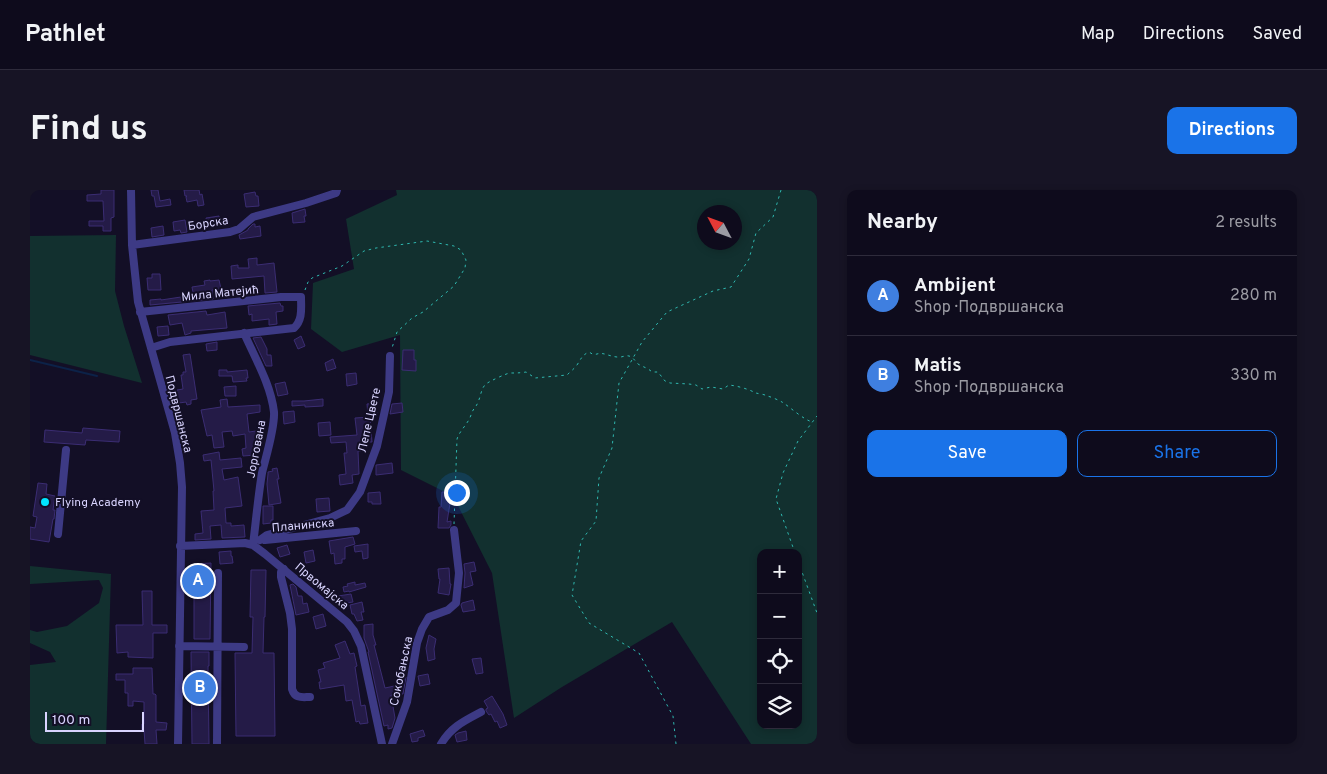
<!DOCTYPE html>
<meta charset="utf-8">
<style>
body{margin:0;font-family:Overpass,sans-serif;background:#171425;color:#f1f3f6}
.controls{position:absolute;right:15px;bottom:15px;display:grid;overflow:hidden;border-radius:10px;box-shadow:0 2px 8px #0003}
.controls button{width:45px;height:45px;display:grid;place-items:center;padding:0;border:0;border-bottom:1px solid #2e2b3b;background:#0e0b1c;color:#f1f3f6;font:25px sans-serif}
.compass{position:absolute;left:667px;top:15px;width:45px;height:45px;border-radius:50%;background:#0e0b1c;box-shadow:0 2px 8px #0003;rotate:311deg}
.scale{position:absolute;left:15px;bottom:12px;width:99px;box-sizing:border-box;padding-left:5px;border:2px solid #d9d4ff;border-top:0;font-size:14px;line-height:18px;white-space:nowrap;color:#d9d4ff;-webkit-text-stroke:4px #130f26;paint-order:stroke}
.you{position:absolute;left:426px;top:302px;width:18px;height:18px;margin:-12px;border:4px solid #fff;border-radius:50%;background:#1a73e8;box-shadow:0 0 0 8px #1a73e833}
.badge{display:grid;place-items:center;width:32px;height:32px;border-radius:50%;background:#1a73e8;color:#fff;font-size:16px;font-weight:700}
.pin{position:absolute;translate:-50% -50%;border:2px solid #fff;box-shadow:0 1px 5px #0006}
.list{margin:0;padding:0;list-style:none}
h2{display:flex;justify-content:space-between;align-items:center;height:65px;margin:0;padding:0 20px;font-size:21px}
h2 small{font-size:16px;font-weight:400;color:#9b9ba3}
.list li{display:grid;grid-template-columns:32px 1fr auto;gap:15px;align-items:center;box-sizing:border-box;height:80px;padding:0 20px;border-top:1px solid #2e2b3b}
.list b{display:block;font-size:19px;white-space:nowrap}
.list p{margin:0;font-size:16px;white-space:nowrap;color:#9b9ba3}
.list em{font-size:16px;font-style:normal;color:#9b9ba3}
.actions{display:flex;gap:10px;padding:15px 20px}
.actions a{flex:1;padding:11px 0;border:1px solid #1a73e8;border-radius:10px;text-align:center;font-size:18px;color:#1a73e8}
.actions .main{background:#1a73e8;color:#fff}
.icon{flex:none;width:28px;height:28px;fill:none;stroke:currentColor;stroke-width:2;stroke-linecap:round;stroke-linejoin:round}
.map{position:relative;flex:none;width:787px;height:554px;overflow:hidden;border-radius:10px}
header{display:flex;align-items:center;gap:30px;box-sizing:border-box;height:70px;padding:0 25px;background:#0e0b1c;border-bottom:1px solid #2e2b3b}
header strong{font-size:24px}
nav{display:flex;gap:28px;margin-inline-start:auto;font-size:18px}
.intro{display:flex;align-items:center;justify-content:space-between;box-sizing:border-box;height:120px;padding:0 30px}
h1{margin:0;font-size:35px}
.button{padding:12px 22px;border-radius:10px;background:#1a73e8;color:#fff;font-size:18px;font-weight:700}
main{display:flex;gap:30px;padding:0 30px}
aside{flex:1;background:#0e0b1c;border-radius:10px;box-shadow:0 2px 8px #0003}
.map>svg:first-child{display:block}
.green{fill:#12302f;fill-rule:evenodd}
.lines{fill:none;stroke-linecap:round;stroke-linejoin:round}
.stream{stroke:#0c2248;stroke-width:2}
.building{fill:#241b47;stroke:#3b2d73}
.path{stroke:#2fb8b0;stroke-width:1;stroke-dasharray:2.5 4;stroke-linecap:butt}
.minor{stroke:#3d3a85;stroke-width:8}
.poi-dot{fill:#00e5ff;stroke:#130f26;stroke-width:2}
.labels{text-anchor:middle;stroke-width:4;stroke-linejoin:round;paint-order:stroke}
.street-label{font-size:12px;fill:#d9d4ff;stroke:#130f26}
.poi-label{font-size:12px;fill:#d9d4ff;stroke:#130f26;text-anchor:start}
</style>
<header>
<strong>Pathlet</strong>
<nav><a>Map</a><a>Directions</a><a>Saved</a></nav>
</header>
<div class="intro"><h1>Find us</h1><a class="button">Directions</a></div>
<main>
<div class="map">
<svg width="787" height="554" viewBox="0 0 787 554">
<rect width="100%" height="100%" fill="#130f26"/>
<path class="green" d="M366,0H787V554H721L642,432L532,497L484,528L462,383L423,306L371,280L370,145L312,162L281,139L283,93L324,79L316,29L367,5ZM674,22H704V52H674ZM731,363H768V535H731Z
M86,45L85,101L94,136L112,193L0,165V46Z
M0,376L81,384L76,554H0V475L26,472L20,462L0,453V440L7,442L37,436L69,413L73,398L69,390L0,394Z"/>
<g class="lines">
<path class="stream" d="M0,170L67,186"/>
</g>
<path class="building" d="M71,0H84V27L81,28V41H73V36H59V31H74L73,11H57V5L71,4Z
M121,0H128L130,11L140,9L141,15L126,17L124,6H122Z
M154,0H169L170,5L172,4L174,15L168,16L167,10L157,12L156,7L157,6H155Z
M225,2L226,6H228L229,16L216,17L214,4Z
M275,19L276,26H274L275,32L263,33L262,23Z
M189,26L190,33L177,35L176,28Z
M155,30L157,42L151,43L150,40L144,41L143,32Z
M223,34H225V37L230,36L231,46L210,49L209,45L218,40V39Z
M133,36L134,45L122,47L121,38Z
M227,68V75L244,73L247,102L235,103L234,86L202,89L201,76L208,75V78H219L218,69Z
M122,84H130L131,100H118L117,88H122Z
M180,90V91L189,90L191,99L182,100L183,109L120,115V110L131,109V110L151,107V110L164,108L162,97L175,95L174,91Z
M250,113L251,116H253V121L246,122L247,134L239,135V129L222,131V124L219,125L218,116Z
M176,121L177,125L195,122L197,138L161,141V143L155,145L152,133L140,135L138,125Z
M138,136L139,145L128,146L127,137Z
M271,146L275,156L268,159L264,150Z
M231,147L237,159V165H241L242,176H236L223,148Z
M187,152V160L177,161L176,154Z
M373,160H384V170H386V181L372,180Z
M160,164L167,209L161,210V214L157,215L156,212L149,213L147,200L153,199L151,185H153V182H156L153,165Z
M303,169L306,178L297,181L295,173Z
M189,180H197V182L217,180L218,188H216L217,191L203,192L202,186H189Z
M326,183L327,194L317,196L316,184Z
M255,192L258,204L248,206L245,194Z
M206,196V206H195L194,197Z
M197,209L198,217L230,215V222L217,224L219,242L226,241L227,249H225L226,265L213,266L212,259L216,258L215,244L203,246L202,241L192,242L194,257L184,258L182,245L177,246L171,220L191,217L190,210Z
M293,209V216L275,217V215L262,216V211H274Z
M345,213L347,224L338,225L337,214Z
M372,213L373,222L360,224L362,214Z
M264,221L265,232L254,234L253,222Z
M340,227L342,252H331L332,261H328L329,284L322,285L323,293L310,295L309,285L316,284L314,263H317L316,252L301,253L300,247L327,245L325,228Z
M300,232L301,245L289,246L288,233Z
M53,238L90,241L89,252L56,250L55,255L14,252L15,240L52,243Z
M189,262L190,270L211,268L212,277L192,279L194,290L208,287L212,316L195,318L196,333H201V336L214,335L215,347L192,348L191,335L180,336L181,349L165,350V344L173,343L171,321L184,320L183,301H184L181,270L174,271L173,265Z
M362,273L363,283L346,285V275Z
M247,278L249,289H247L251,313L239,315L237,294L238,284V282L243,281L242,279Z
M8,293L17,294L16,304L25,306L23,320H25L24,329H23L19,352L0,349V337L5,338L7,327L3,326Z
M416,301H422L417,332L421,331V335L419,338H408L409,317H411L412,302H416Z
M350,302L351,314H342V312H338V303Z
M299,308L300,321L287,322L286,309Z
M233,316H243V330H241V333L233,334Z
M323,347L325,354L315,357V369H312V373L305,374L304,363L301,364L299,351Z
M338,354V368L333,369L332,361L325,362L324,356Z
M257,355L260,364L250,367L247,358Z
M283,360L285,371L276,373L274,362Z
M201,361V366H202L203,373L190,374L189,362Z
M444,372L446,381L440,382L443,395L434,398L435,383L434,374Z
M181,373L180,449H164V374Z
M419,378L420,394H421L419,405L408,403L410,389H409L408,379Z
M221,380H236L235,427H234L233,463H244L245,546H206L205,463H222L223,427H220Z
M325,392V395L335,393L336,397L319,402V401L314,402L313,397L318,396L317,394Z
M263,394L266,397L268,406H272L273,414L277,413L279,422L266,425L260,395Z
M112,401H122V435H137V443H123V468L98,467V462L87,463L86,435H113Z
M321,404L323,412L310,414L308,406Z
M443,410L445,420L433,422L431,415L432,413Z
M332,412L334,422H331L333,430L327,431L324,424H322L320,415Z
M293,424L296,436L286,439L283,427Z
M343,434V445L346,455H344L355,498L369,495L367,488L376,487L373,504L361,505L365,528L362,538L358,539V535L354,536L338,462H339L334,448V435Z
M399,445L406,449L404,459L405,469L398,471L396,458Z
M315,451L320,464L324,463L327,476L325,477L331,516L335,515L338,533L330,534L329,531L326,532L322,510L316,511L314,495L290,499L289,492H291L288,480L295,478L293,473L310,468L305,455Z
M161,462H179V476H178L179,554H162Z
M451,468L453,483L446,484L442,469Z
M103,478H122L123,504H125L126,505V532L137,533L136,540H126L127,554H115L114,540H112V534H114V512L103,511V516H98V503H95V490H86V484H103Z
M398,484L400,494L390,496L388,486Z
M462,506L473,524L477,535L470,538L467,531L465,532L461,524L459,525L456,521V519L458,518L454,511Z
M393,540L395,546L388,548V551L382,552L380,544Z
M436,541L437,550L427,552L425,545L428,543Z"/>
<g class="lines">
<path class="path" d="M275,100L278,92L282,88L312,76L334,61L346,58L397,51L424,56L431,60L436,70L435,78L424,96L393,122L382,128L367,142L362,158
M424,334L427,249C430,240 438,234 441,225C443,218 446,218 448,212C451,206 451,198 456,194C458,192 477,183 480,183C486,183 490,183 496,182L505,188L537,185C540,182 544,179 547,175C551,169 552,165 559,162L564,165C573,161 577,166 587,167C591,168 595,165 599,166C603,167 605,171 608,174C613,177 618,178 622,182H628L635,191L640,193L659,194L666,195L672,199L681,197L693,199L699,195C708,196 718,199 726,203C729,204 734,204 737,206C742,207 748,210 752,212C760,217 775,231 783,232
M765,363L746,309L753,283L768,251L787,226
M768,371L787,423
M646,554L643,526L609,463L559,433L542,405L551,351L566,331L569,288L582,258L589,193L612,152L637,122L683,101L701,97L719,69L726,43L743,27L751,0"/>
<path class="minor" d="M101,0L102,55L108,112L145,243L150,273L152,297L148,554
M102,55L200,42L209,39L223,27L276,13L306,3L307,0
M110,122L251,107H271C271,118 273,130 264,138L140,152L121,158
M214,143C225,168 241,195 244,222C245,238 236,266 232,283C228,307 226,331 223,355
M28,344L36,260
M230,350L237,345L300,328L317,320L330,302L347,256L359,202L360,166
M235,350L326,341
M150,356L215,353L223,355L235,364L317,432L324,441L331,456L352,554
M254,379L251,382V387L260,423L262,439V499C265,509 272,507 280,507
M149,456L214,457
M187,554L188,383
M362,554L377,512L387,453L392,439L399,427L418,420L426,413L429,383L424,340
M411,554C421,537 434,531 451,522"/>
</g>
<circle class="poi-dot" cx="15" cy="312" r="5"/>
<g class="labels">
<g class="street-label">
<text transform="translate(178 33) rotate(-9)" y="4">Борска</text>
<text transform="translate(190 103) rotate(-6)" y="4">Мила Матејић</text>
<text transform="translate(149 224) rotate(76)" y="4">Подвршанска</text>
<text transform="translate(339 230) rotate(-77)" y="4">Лепе Цвете</text>
<text transform="translate(226 259) rotate(-79)" y="4">Јоргована</text>
<text transform="translate(273 335) rotate(-5)" y="4">Планинска</text>
<text transform="translate(292 396) rotate(40)" y="4">Првомајска</text>
<text transform="translate(371 481) rotate(-78)" y="4">Сокобањска</text>
</g>
<g class="poi-label">
<text x="25" y="316">Flying Academy</text>
</g>
</g>
</svg>
<div class="controls">
<button>+</button>
<button>−</button>
<button><svg class="icon" aria-label="locate" viewBox="0 0 24 24"><circle cx="12" cy="12" r="6"/><path d="M12 2v4M12 18v4M2 12h4M18 12h4"/></svg></button>
<button><svg class="icon" aria-label="layers" viewBox="0 0 24 24"><path d="M12 4l9 5-9 5-9-5zM3 14l9 5 9-5"/></svg></button>
</div>
<svg class="compass" viewBox="-18 -18 36 36"><path d="M0-13l5 13h-10z" fill="#e53935"/><path d="M0 13l5-13h-10z" fill="#9b9ba3"/></svg>
<div class="scale">100 m</div>
<div class="you"></div>
<div class="pin badge" style="left:168px;top:391px;background:#3f7fe0">A</div>
<div class="pin badge" style="left:170px;top:498px;background:#3f7fe0">B</div>
</div>
<aside>
<h2>Nearby<small>2 results</small></h2>
<ul class="list">
<li><span class="badge" style="background:#3f7fe0">A</span><div><b>Ambijent</b><p>Shop · Подвршанска</p></div><em>280 m</em></li>
<li><span class="badge" style="background:#3f7fe0">B</span><div><b>Matis</b><p>Shop · Подвршанска</p></div><em>330 m</em></li>
</ul>
<div class="actions"><a class="main">Save</a><a>Share</a></div>
</aside>
</main>
